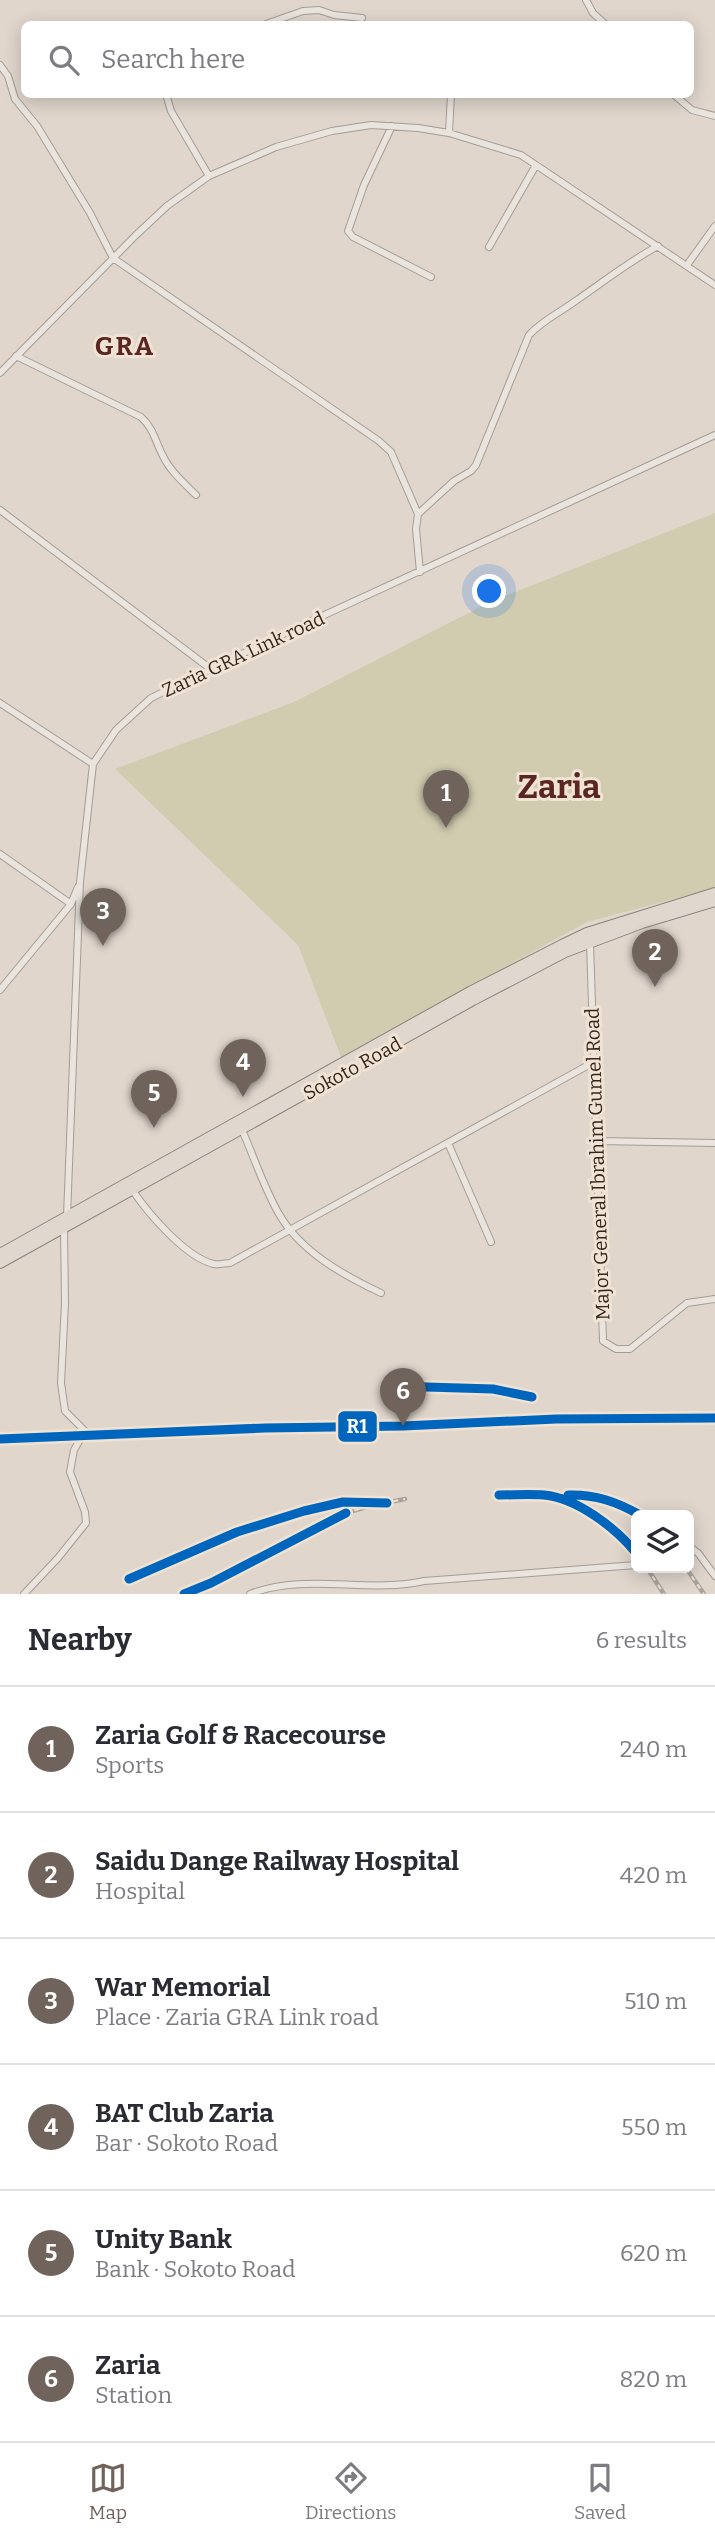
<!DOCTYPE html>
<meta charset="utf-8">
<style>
body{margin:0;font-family:Bitter,serif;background:#f7f7f7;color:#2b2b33}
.controls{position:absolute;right:21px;bottom:21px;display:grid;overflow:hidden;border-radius:10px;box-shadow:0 4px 18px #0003}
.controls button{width:63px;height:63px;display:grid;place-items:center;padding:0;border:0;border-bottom:2px solid #e1e1e2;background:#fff;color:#2b2b33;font:35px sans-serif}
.you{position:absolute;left:490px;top:592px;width:24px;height:24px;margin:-18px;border:5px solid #fff;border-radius:50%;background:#1a73e8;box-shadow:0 0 0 10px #1a73e833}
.badge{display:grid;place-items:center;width:46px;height:46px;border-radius:50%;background:#70635c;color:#fff;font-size:23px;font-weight:700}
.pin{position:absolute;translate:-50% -58px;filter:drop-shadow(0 2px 4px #0008)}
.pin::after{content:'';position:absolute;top:37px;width:24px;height:21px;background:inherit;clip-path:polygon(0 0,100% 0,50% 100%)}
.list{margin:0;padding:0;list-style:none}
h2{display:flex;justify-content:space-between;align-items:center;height:91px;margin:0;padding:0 28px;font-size:30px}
h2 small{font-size:23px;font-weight:400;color:#7c7c81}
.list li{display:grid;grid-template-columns:46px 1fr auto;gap:21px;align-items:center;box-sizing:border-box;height:126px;padding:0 28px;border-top:2px solid #e1e1e2}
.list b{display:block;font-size:26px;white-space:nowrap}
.list p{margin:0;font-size:23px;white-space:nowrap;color:#7c7c81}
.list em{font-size:23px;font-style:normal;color:#7c7c81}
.icon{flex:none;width:38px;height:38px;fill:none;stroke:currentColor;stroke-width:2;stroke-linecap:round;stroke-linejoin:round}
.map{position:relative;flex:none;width:715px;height:1594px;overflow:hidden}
.search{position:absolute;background:#fff;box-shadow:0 4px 18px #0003;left:21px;right:21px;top:21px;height:77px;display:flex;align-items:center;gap:18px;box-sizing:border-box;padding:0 24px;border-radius:10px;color:#7c7c81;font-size:26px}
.sheet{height:847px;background:#fff}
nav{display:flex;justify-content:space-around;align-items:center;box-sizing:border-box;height:98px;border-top:2px solid #e1e1e2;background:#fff;font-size:19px;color:#7c7c81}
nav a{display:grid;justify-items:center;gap:4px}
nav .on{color:#70635c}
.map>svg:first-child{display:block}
.green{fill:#d1ccb0}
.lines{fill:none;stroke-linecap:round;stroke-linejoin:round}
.street-casing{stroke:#a59c96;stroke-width:8}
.primary-casing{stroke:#8b827c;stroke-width:12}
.street{stroke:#e9e4dd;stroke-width:6}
.primary{stroke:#e0d8cf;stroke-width:10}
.rail-casing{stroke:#a9a39d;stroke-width:4.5}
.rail{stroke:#f1e3d3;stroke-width:2;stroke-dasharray:5;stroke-linecap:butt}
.rail-1-casing{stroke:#f1e3d3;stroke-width:14}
.rail-1{stroke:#0065bd;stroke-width:9}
.labels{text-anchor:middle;stroke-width:6;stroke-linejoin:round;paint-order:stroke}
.street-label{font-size:19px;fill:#33251f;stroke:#f1e3d3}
.district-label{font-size:26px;font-weight:bold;letter-spacing:2px;fill:#5a2624;stroke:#f1e3d3}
.town-label{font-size:33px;font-weight:bold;fill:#5a2624;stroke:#f1e3d3}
.line-badge{stroke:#f1e3d3;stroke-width:2.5}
.badge-label{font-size:19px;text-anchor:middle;font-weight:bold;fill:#fff}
</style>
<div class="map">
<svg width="715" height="1594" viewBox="0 0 715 1594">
<rect width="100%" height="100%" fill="#e0d6cc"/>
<path class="green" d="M715,513V888L587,922L341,1057L298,945L115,769L294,702L492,601Z"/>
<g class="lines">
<defs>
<path id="street" d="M586,0L593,13L605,24
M266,24L303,11L319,10L334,15L362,18
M0,65L8,76L15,99L37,126L90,213L113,258L379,441L391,452L418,514L416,529L420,572
M166,94L171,111L209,176
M673,94L692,110L715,116
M392,126L364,185L348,231L353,237L431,277
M449,133L451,94
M489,247L536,165
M687,265L715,226
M16,356L141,417C154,429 155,441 163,456C170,471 184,483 196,495
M0,373L135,236L167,206L209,176L276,147L332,131L371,125L418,128L449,133L521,155L715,285
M0,510L212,670
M418,514L454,481L471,471L476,465L529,335C543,320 559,313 574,302C602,283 628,262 658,246
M0,703L93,764
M0,854L71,904
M590,943L603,1341L616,1349H630L687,1303L715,1299
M0,990L71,904L78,887
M242,1130C254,1157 264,1188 279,1214C301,1252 343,1275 381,1293
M597,1141L715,1143
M448,1143L491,1242
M133,1191C148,1213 186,1258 214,1264C219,1265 225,1263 230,1263L594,1062
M67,1216L80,882L93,764L116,730L151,698L281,635L715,435
M689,1546L698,1553L715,1576
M24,1594L58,1558L86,1523L85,1512L70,1472L74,1450L85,1431L65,1411L61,1383L65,1303L64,1229
M250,1594C306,1572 367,1594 424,1581L636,1565"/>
<path id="primary" d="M0,1254L470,992L562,945L587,933L715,893
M0,1263L473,1000L565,952L642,923L715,901"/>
</defs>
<use href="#street" class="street-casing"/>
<use href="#primary" class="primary-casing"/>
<use href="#street" class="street"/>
<use href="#primary" class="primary"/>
<defs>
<path id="rail" d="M393,1386L493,1389L532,1397
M499,1495C514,1495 529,1494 544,1495C577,1498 616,1528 636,1553
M556,1495C588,1494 613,1499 640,1515
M647,1568L664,1594
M686,1568L704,1594
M129,1579L237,1532L304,1511L343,1502L387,1503
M184,1594C238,1571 288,1536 343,1514C363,1507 384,1503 405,1499"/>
</defs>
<use href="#rail" class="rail-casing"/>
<use href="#rail" class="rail"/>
<defs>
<path id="rail-1" d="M393,1386L493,1389L532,1397
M0,1439L265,1428L403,1426L556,1419L715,1418
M499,1495C514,1495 529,1494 544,1495C577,1498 616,1528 636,1553
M568,1495C595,1494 617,1502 640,1515
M129,1579L237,1532L304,1511L343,1502L387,1503
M184,1594L211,1583L346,1513"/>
</defs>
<use href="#rail-1" class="rail-1-casing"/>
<use href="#rail-1" class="rail-1"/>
</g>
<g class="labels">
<g class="street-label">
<text transform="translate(243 654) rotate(-25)" y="7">Zaria GRA Link road</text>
<text transform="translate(352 1068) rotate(-29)" y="7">Sokoto Road</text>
<text transform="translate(597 1164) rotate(-92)" y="7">Major General Ibrahim Gumel Road</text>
</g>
<g class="district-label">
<text x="125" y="355">GRA</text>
</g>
<g class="town-label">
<text x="559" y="798">Zaria</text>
</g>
</g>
<rect class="line-badge" x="337" y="1410" width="41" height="33" rx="7" fill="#0065bd"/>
<g class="badge-label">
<text x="357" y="1433">R1</text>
</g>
</svg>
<div class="controls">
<button><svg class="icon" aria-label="layers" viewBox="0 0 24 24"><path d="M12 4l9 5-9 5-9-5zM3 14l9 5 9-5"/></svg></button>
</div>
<div class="you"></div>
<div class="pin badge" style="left:446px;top:828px">1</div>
<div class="pin badge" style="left:655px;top:987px">2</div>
<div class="pin badge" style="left:103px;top:946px">3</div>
<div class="pin badge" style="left:243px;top:1097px">4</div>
<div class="pin badge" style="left:154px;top:1128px">5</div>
<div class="pin badge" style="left:403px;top:1426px">6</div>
<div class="search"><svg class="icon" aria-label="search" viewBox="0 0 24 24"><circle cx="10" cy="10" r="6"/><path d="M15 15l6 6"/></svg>Search here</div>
</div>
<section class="sheet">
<h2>Nearby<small>6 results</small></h2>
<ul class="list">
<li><span class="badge">1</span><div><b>Zaria Golf &amp; Racecourse</b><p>Sports</p></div><em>240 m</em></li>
<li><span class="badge">2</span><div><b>Saidu Dange Railway Hospital</b><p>Hospital</p></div><em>420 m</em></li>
<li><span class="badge">3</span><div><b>War Memorial</b><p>Place · Zaria GRA Link road</p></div><em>510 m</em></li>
<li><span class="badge">4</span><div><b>BAT Club Zaria</b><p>Bar · Sokoto Road</p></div><em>550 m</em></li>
<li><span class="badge">5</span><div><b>Unity Bank</b><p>Bank · Sokoto Road</p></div><em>620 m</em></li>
<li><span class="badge">6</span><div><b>Zaria</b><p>Station</p></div><em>820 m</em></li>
</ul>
</section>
<nav>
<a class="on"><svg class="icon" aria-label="map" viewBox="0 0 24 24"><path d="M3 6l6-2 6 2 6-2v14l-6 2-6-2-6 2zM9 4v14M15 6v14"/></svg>Map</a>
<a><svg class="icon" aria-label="directions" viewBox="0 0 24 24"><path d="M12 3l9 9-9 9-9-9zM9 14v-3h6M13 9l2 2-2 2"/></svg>Directions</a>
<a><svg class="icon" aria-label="saved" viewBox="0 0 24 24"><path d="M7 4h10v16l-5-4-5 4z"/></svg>Saved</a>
</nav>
